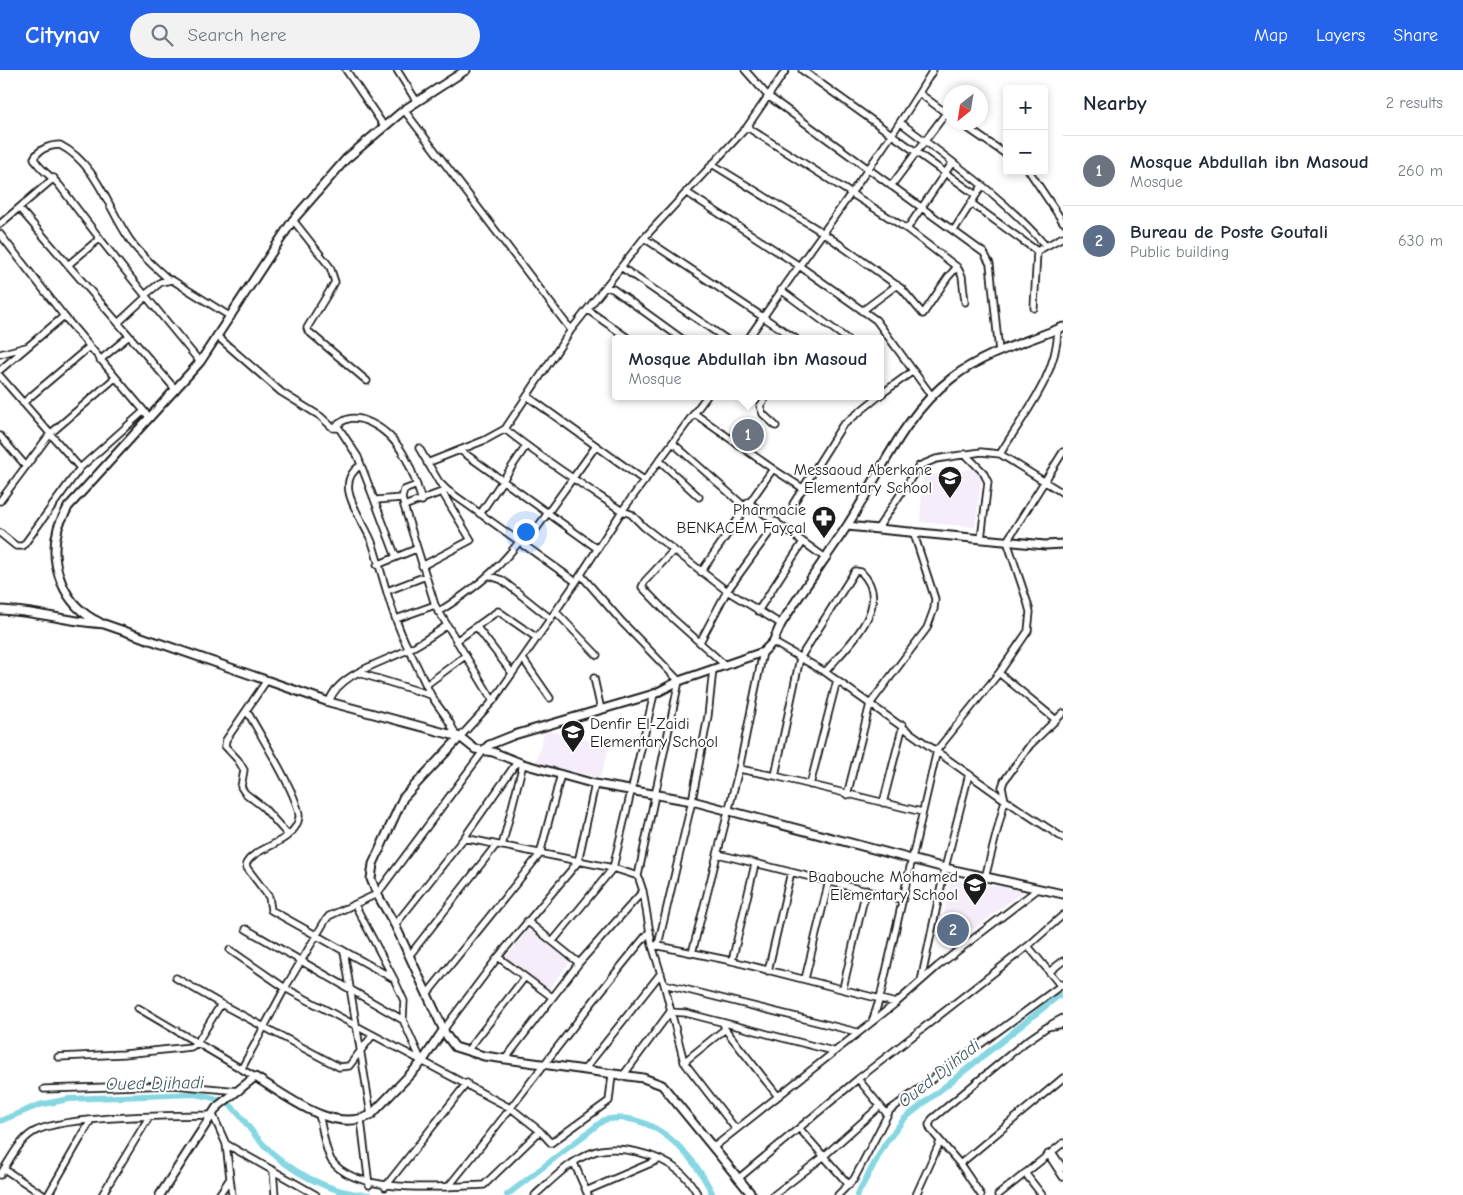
<!DOCTYPE html>
<meta charset="utf-8">
<style>
body{margin:0;font-family:"Comic Neue",sans-serif;background:#f2f2f3;color:#1f2937}
.controls{position:absolute;right:15px;top:15px;display:grid;overflow:hidden;border-radius:5px;box-shadow:0 2px 8px #0003}
.controls button{width:45px;height:45px;display:grid;place-items:center;padding:0;border:0;border-bottom:1px solid #e0e1e3;background:#fff;color:#1f2937;font:25px sans-serif}
.compass{position:absolute;left:943px;top:15px;width:45px;height:45px;border-radius:50%;background:#fff;box-shadow:0 2px 8px #0003;rotate:210deg}
.you{position:absolute;left:525px;top:461px;width:18px;height:18px;margin:-12px;border:4px solid #fff;border-radius:50%;background:#1a73e8;box-shadow:0 0 0 8px #1a73e833}
.badge{display:grid;place-items:center;width:32px;height:32px;border-radius:50%;background:#2563eb;color:#fff;font-size:16px;font-weight:700}
.pin{position:absolute;translate:-50% -50%;border:2px solid #fff;box-shadow:0 1px 5px #0006}
.popup{position:absolute;left:612px;top:265px;width:272px;height:65px;box-sizing:border-box;display:grid;place-content:center;border-radius:5px;background:#fff;filter:drop-shadow(0 1px 4px #0005);font-size:16px;white-space:nowrap;color:#747a83}
.popup b{font-size:19px;color:#1f2937}
.popup::after{content:'';position:absolute;left:50%;top:100%;margin-left:-10px;border:10px solid transparent;border-top-color:#fff}
.list{margin:0;padding:0;list-style:none}
h2{display:flex;justify-content:space-between;align-items:center;height:65px;margin:0;padding:0 20px;font-size:21px}
h2 small{font-size:16px;font-weight:400;color:#747a83}
.list li{display:grid;grid-template-columns:32px 1fr auto;gap:15px;align-items:center;box-sizing:border-box;height:70px;padding:0 20px;border-top:1px solid #e0e1e3}
.list b{display:block;font-size:19px;white-space:nowrap}
.list p{margin:0;font-size:16px;white-space:nowrap;color:#747a83}
.list em{font-size:16px;font-style:normal;color:#747a83}
.icon{flex:none;width:28px;height:28px;fill:none;stroke:currentColor;stroke-width:2;stroke-linecap:round;stroke-linejoin:round}
.map{position:relative;flex:none;width:1063px;height:1125px;overflow:hidden}
header{display:flex;align-items:center;gap:30px;box-sizing:border-box;height:70px;padding:0 25px;background:#2563eb;color:#fff}
header strong{font-size:24px}
nav{display:flex;gap:28px;margin-inline-start:auto;font-size:18px}
.search{width:350px;height:45px;background:#f2f2f3;display:flex;align-items:center;gap:12px;box-sizing:border-box;padding:0 18px;border-radius:28px;color:#747a83;font-size:19px}
main{display:flex}
aside{flex:1;background:#fff}
.map>svg:first-child{display:block}
.built{fill:#f5edfa}
.lines{fill:none;stroke-linecap:round;stroke-linejoin:round}
.canal{stroke:#87d7e3;stroke-width:6}
.minor-casing{stroke:#1c1c1c;stroke-width:9}
.tertiary-casing{stroke:#1c1c1c;stroke-width:11}
.minor{stroke:#fff;stroke-width:5.5}
.tertiary{stroke:#fff;stroke-width:7}
.labels{text-anchor:middle;stroke-width:4;stroke-linejoin:round;paint-order:stroke}
.poi-label{font-size:16px;fill:#1c1c1c;stroke:#fff;text-anchor:end}
.water-label{font-size:18px;font-style:italic;fill:#415d62;stroke:#fff}
</style>
<header>
<strong>Citynav</strong>
<div class="search"><svg class="icon" aria-label="search" viewBox="0 0 24 24"><circle cx="10" cy="10" r="6"/><path d="M15 15l6 6"/></svg>Search here</div>
<nav><a>Map</a><a>Layers</a><a>Share</a></nav>
</header>
<main>
<div class="map">
<svg width="1063" height="1125" viewBox="0 0 1063 1125">
<rect width="100%" height="100%" fill="#fff"/>
<filter id="ink" filterUnits="userSpaceOnUse"><feTurbulence type="fractalNoise" baseFrequency=".02" numOctaves="2"/><feDisplacementMap in="SourceGraphic" scale="10" xChannelSelector="R" yChannelSelector="G"/><feConvolveMatrix kernelMatrix="1 2 1 2 8 2 1 2 1" color-interpolation-filters="sRGB"/></filter>
<g filter="url(#ink)">
<path class="built" d="M974,399L982,404L975,457L920,452L923,406Z
M545,660L610,675L600,708L536,692Z
M951,808L1023,821L974,859L943,850Z
M528,859L570,892L548,920L506,888Z"/>
<g class="lines">
<path class="canal" d="M0,1051L39,1035L69,1029L194,1024C242,1031 233,1042 261,1072C288,1101 330,1124 369,1125
M507,1125L604,1050C653,1039 694,1085 713,1125
M857,1125L885,1074L904,1049L1057,927L1063,925"/>
<defs>
<path id="minor" d="M346,0L384,56
M397,0L417,32
M745,0L768,26L984,183L990,194L999,282
M802,0L976,125
M919,23L946,43
M404,40L571,260
M959,52L1007,85
M901,53C951,91 1003,127 1045,175
M712,94L822,162L902,219L923,244L948,207L957,197L907,159L747,57
M1029,101L1063,152
M891,116L946,43L951,46
M686,122L798,195L876,250L931,325
M971,133L1037,181
M19,138L176,320
M293,150L330,197L335,212L307,258L308,261L367,311
M0,154L54,108
M907,159L952,93
M954,160L982,116
M0,164L64,246L150,348
M644,168L796,269
M68,195L99,169
M621,197L726,269
M957,197L962,206L965,232
M168,209C155,197 140,185 130,170C108,139 97,94 60,75C50,75 39,79 34,88C38,99 53,107 60,116C104,176 152,234 200,292
M606,217L613,219L682,269
M781,220L847,269
M145,225L161,212L172,210L231,247
M1034,238L1037,181L1063,167
M588,240L629,269
M862,241L897,215
M118,253L146,227
M218,267L281,322L320,346L333,358H339L358,387L396,487
M748,269C809,179 877,93 933,0
M0,284L26,277
M100,290L129,266
M0,300L64,246
M0,306L80,398
M880,325L913,301
M527,326L645,411
M767,326L760,336L763,344L776,356
M23,333L89,277
M695,344L773,399
M333,358C346,347 355,345 371,353C402,368 412,399 422,431
M505,359C542,389 583,415 622,441L631,444L644,457L727,521L781,554
M0,366L26,396
M674,374L745,437
M419,378L439,412L447,420L576,512
M460,380L598,479
M965,384L983,402L988,412L981,469
M1000,384C1023,345 1057,307 1058,259
M661,392L699,427
M427,393L485,370L505,359L571,260L644,168L747,57L786,0
M361,395C330,415 365,450 373,475C384,510 392,547 409,580C417,595 423,610 431,625C439,639 452,651 456,667
M447,420L404,436L435,535L493,631
M402,428L404,420L417,415
M376,430L402,428L404,436
M0,431L50,364L115,308
M748,432L824,487
M793,434L842,356L879,326
M480,444L526,376
M878,458L919,396L936,389L981,382L1000,384L1063,423
M0,463L16,476H23L80,398L144,341
M524,476L596,376
M674,480L645,511L642,517L670,546L726,596
M377,495L416,479
M422,496L471,470L442,422
M701,502L773,399L804,419
M581,505L622,552L679,611L638,806
M490,506L502,510L551,549
M387,521L426,506
M758,541L803,472
M438,542C470,522 496,502 519,472
M556,542L597,585
M396,549L435,535
M476,556L512,603
M456,571L498,541L537,568
M700,572L727,521L777,452
M773,572L825,602L1005,730L1063,768
M523,589L550,628
M359,603L431,625
M999,603L1055,649
M594,608L601,640
M267,610L226,670L225,676L238,690L244,700L241,717L245,723L263,737L288,765
M426,615L465,586
M329,632C338,603 385,592 409,579C422,573 434,564 446,556
M247,641C258,661 300,728 299,747C298,755 292,762 287,766C275,776 252,781 246,794L247,798L269,827L271,840L394,909
M460,667L493,631L576,512L622,441L707,326
M739,699L775,706L922,742
M775,706L800,588L855,501L861,502C895,535 846,577 825,602
M810,715L837,610
M847,725L870,634L927,558L934,539L935,529L913,461
M883,733L903,655
M464,768L613,798L638,806L643,821L652,875L664,914L857,962
M502,776L523,694
M718,784L903,830
M985,808L1005,730L1002,717L1004,711L1030,675L1063,643
M355,835L394,909L404,931L403,950L422,992
M527,851L579,893
M395,855L464,768L517,692
M246,859L403,950
M553,871L613,798L654,624
M654,875L732,891L896,933
M658,875L692,731L708,646L713,599
M1028,876L1060,915
M230,880L285,918L242,998
M344,881L371,1045
M692,883L739,699L763,582
M409,886L496,775
M498,887L552,927
M732,891L755,794
M768,901L791,802
M1049,902L1063,891
M176,908L221,934L339,997L349,996L372,966
M805,909L829,811
M921,911L945,798L969,704
M664,914L684,992L735,1058
M843,918L866,820
M427,924L540,784L561,704
M138,938L255,1007
M872,952L880,928L937,680L999,603L1028,561L1030,542L1027,531L1007,471L1063,382
M723,953L725,959L777,1025
M1052,954L1063,948
M444,959L498,887L578,792L595,714
M467,981L525,907
M58,987L124,984L191,977L197,973L221,934
M506,988L579,893L643,821
M684,992L725,959
M584,1000L661,903
M622,1007L670,942L686,943L833,981
M858,1009L887,1044
M44,1019L174,1015L239,1021
M319,1045C323,1059 324,1077 331,1090C355,1125 443,1117 484,1115L540,1061L512,1039L285,918L325,851L329,846L377,824L484,680
M361,1050L369,1115
M799,1058L849,1115
M540,1061L551,1073L609,1031L612,1005
M226,1074L316,1125
M714,1077L896,933L938,896L1038,819
M1052,1082L1063,1098
M1048,1084L1063,1107
M574,1093L588,1125
M960,1094L1063,1008
M4,1099L43,1125
M273,1100L275,1125
M1025,1103L1042,1125
M0,1105C9,1092 18,1072 32,1063C58,1045 177,1046 213,1045L226,1074L232,1125
M739,1108L858,1009L1028,876L1063,845
M385,1117L467,1013
M448,1117C517,1033 580,944 650,861
M586,1121L658,1090
M48,1125L91,1050
M102,1125L149,1047
M219,1125L229,1110
M535,1125C552,1110 570,1091 591,1083C617,1073 658,1084 679,1101C687,1107 693,1116 698,1125
M774,1125L823,1087L880,1036
M838,1125L854,1109L890,1040L1063,914
M916,1125L940,1072
M981,1125L960,1094L931,1060L929,1055L932,1049L1024,973L1047,957L1063,954
M998,1125L1063,1073"/>
<path id="tertiary" d="M847,456L1045,475L1063,474
M0,540C37,541 68,552 104,554L329,632L460,667L475,679L493,682L523,694L595,714L692,731L945,798L1063,824
M99,552C64,536 48,495 58,458C60,451 65,444 68,437L200,292L293,150L346,89L404,40L466,0
M460,667L403,728L373,794L371,809L377,824L395,855L446,965L455,977L484,986L643,1008L662,1015L752,1125
M484,680L489,675L514,665L654,624L679,611L763,582L773,572L781,554C802,521 825,489 847,456C880,405 903,345 952,308C984,283 1026,272 1063,257
M160,1125L217,1037L255,1007C288,1026 331,1064 371,1045L422,992L444,959"/>
</defs>
<use href="#minor" class="minor-casing"/>
<use href="#tertiary" class="tertiary-casing"/>
<use href="#minor" class="minor"/>
<use href="#tertiary" class="tertiary"/>
</g>
</g>
<defs>
<symbol id="school-pin" viewBox="-11 -11 22 30"><path d="M0 17L-7.5 6A9.5 9.5 0 1 1 7.5 6Z" fill="#1c1c1c" stroke="#fff"/><path d="M0-5L7-2L0 1L-7-2ZM-4 1L0 2.5L4 1V4Q0 6-4 4Z" fill="#fff"/></symbol>
<symbol id="pharmacy-pin" viewBox="-11 -11 22 30"><path d="M0 17L-7.5 6A9.5 9.5 0 1 1 7.5 6Z" fill="#1c1c1c" stroke="#fff"/><path d="M-2-6h4v4h4v4h-4v4h-4v-4h-4v-4h4Z" fill="#fff"/></symbol>
</defs>
<g fill-rule="evenodd">
<use href="#school-pin" x="936" y="394" width="28" height="38"/>
<use href="#pharmacy-pin" x="810" y="434" width="28" height="38"/>
<use href="#school-pin" x="559" y="648" width="28" height="38"/>
<use href="#school-pin" x="961" y="801" width="28" height="38"/>
</g>
<g class="labels">
<g class="poi-label">
<text x="932" y="405">Messaoud Aberkane<tspan x="932" dy="18">Elementary School</tspan></text>
<text x="806" y="445">Pharmacie<tspan x="806" dy="18">BENKACEM Fayçal</tspan></text>
<text x="590" y="659" text-anchor="start">Denfir El-Zaidi<tspan x="590" dy="18">Elementary School</tspan></text>
<text x="958" y="812">Baabouche Mohamed<tspan x="958" dy="18">Elementary School</tspan></text>
</g>
<g class="water-label">
<text transform="translate(939 1003) rotate(-38)" y="6">Oued Djihadi</text>
<text transform="translate(155 1013) rotate(-1)" y="6">Oued Djihadi</text>
</g>
</g>
</svg>
<div class="controls">
<button>+</button>
<button>−</button>
</div>
<svg class="compass" viewBox="-18 -18 36 36"><path d="M0-13l5 13h-10z" fill="#e53935"/><path d="M0 13l5-13h-10z" fill="#747a83"/></svg>
<div class="you"></div>
<div class="pin badge" style="left:748px;top:365px;background:#6b7280">1</div>
<div class="popup"><b>Mosque Abdullah ibn Masoud</b>Mosque</div>
<div class="pin badge" style="left:953px;top:860px;background:#5c6f8a">2</div>
</div>
<aside>
<h2>Nearby<small>2 results</small></h2>
<ul class="list">
<li><span class="badge" style="background:#6b7280">1</span><div><b>Mosque Abdullah ibn Masoud</b><p>Mosque</p></div><em>260 m</em></li>
<li><span class="badge" style="background:#5c6f8a">2</span><div><b>Bureau de Poste Goutali</b><p>Public building</p></div><em>630 m</em></li>
</ul>
</aside>
</main>
